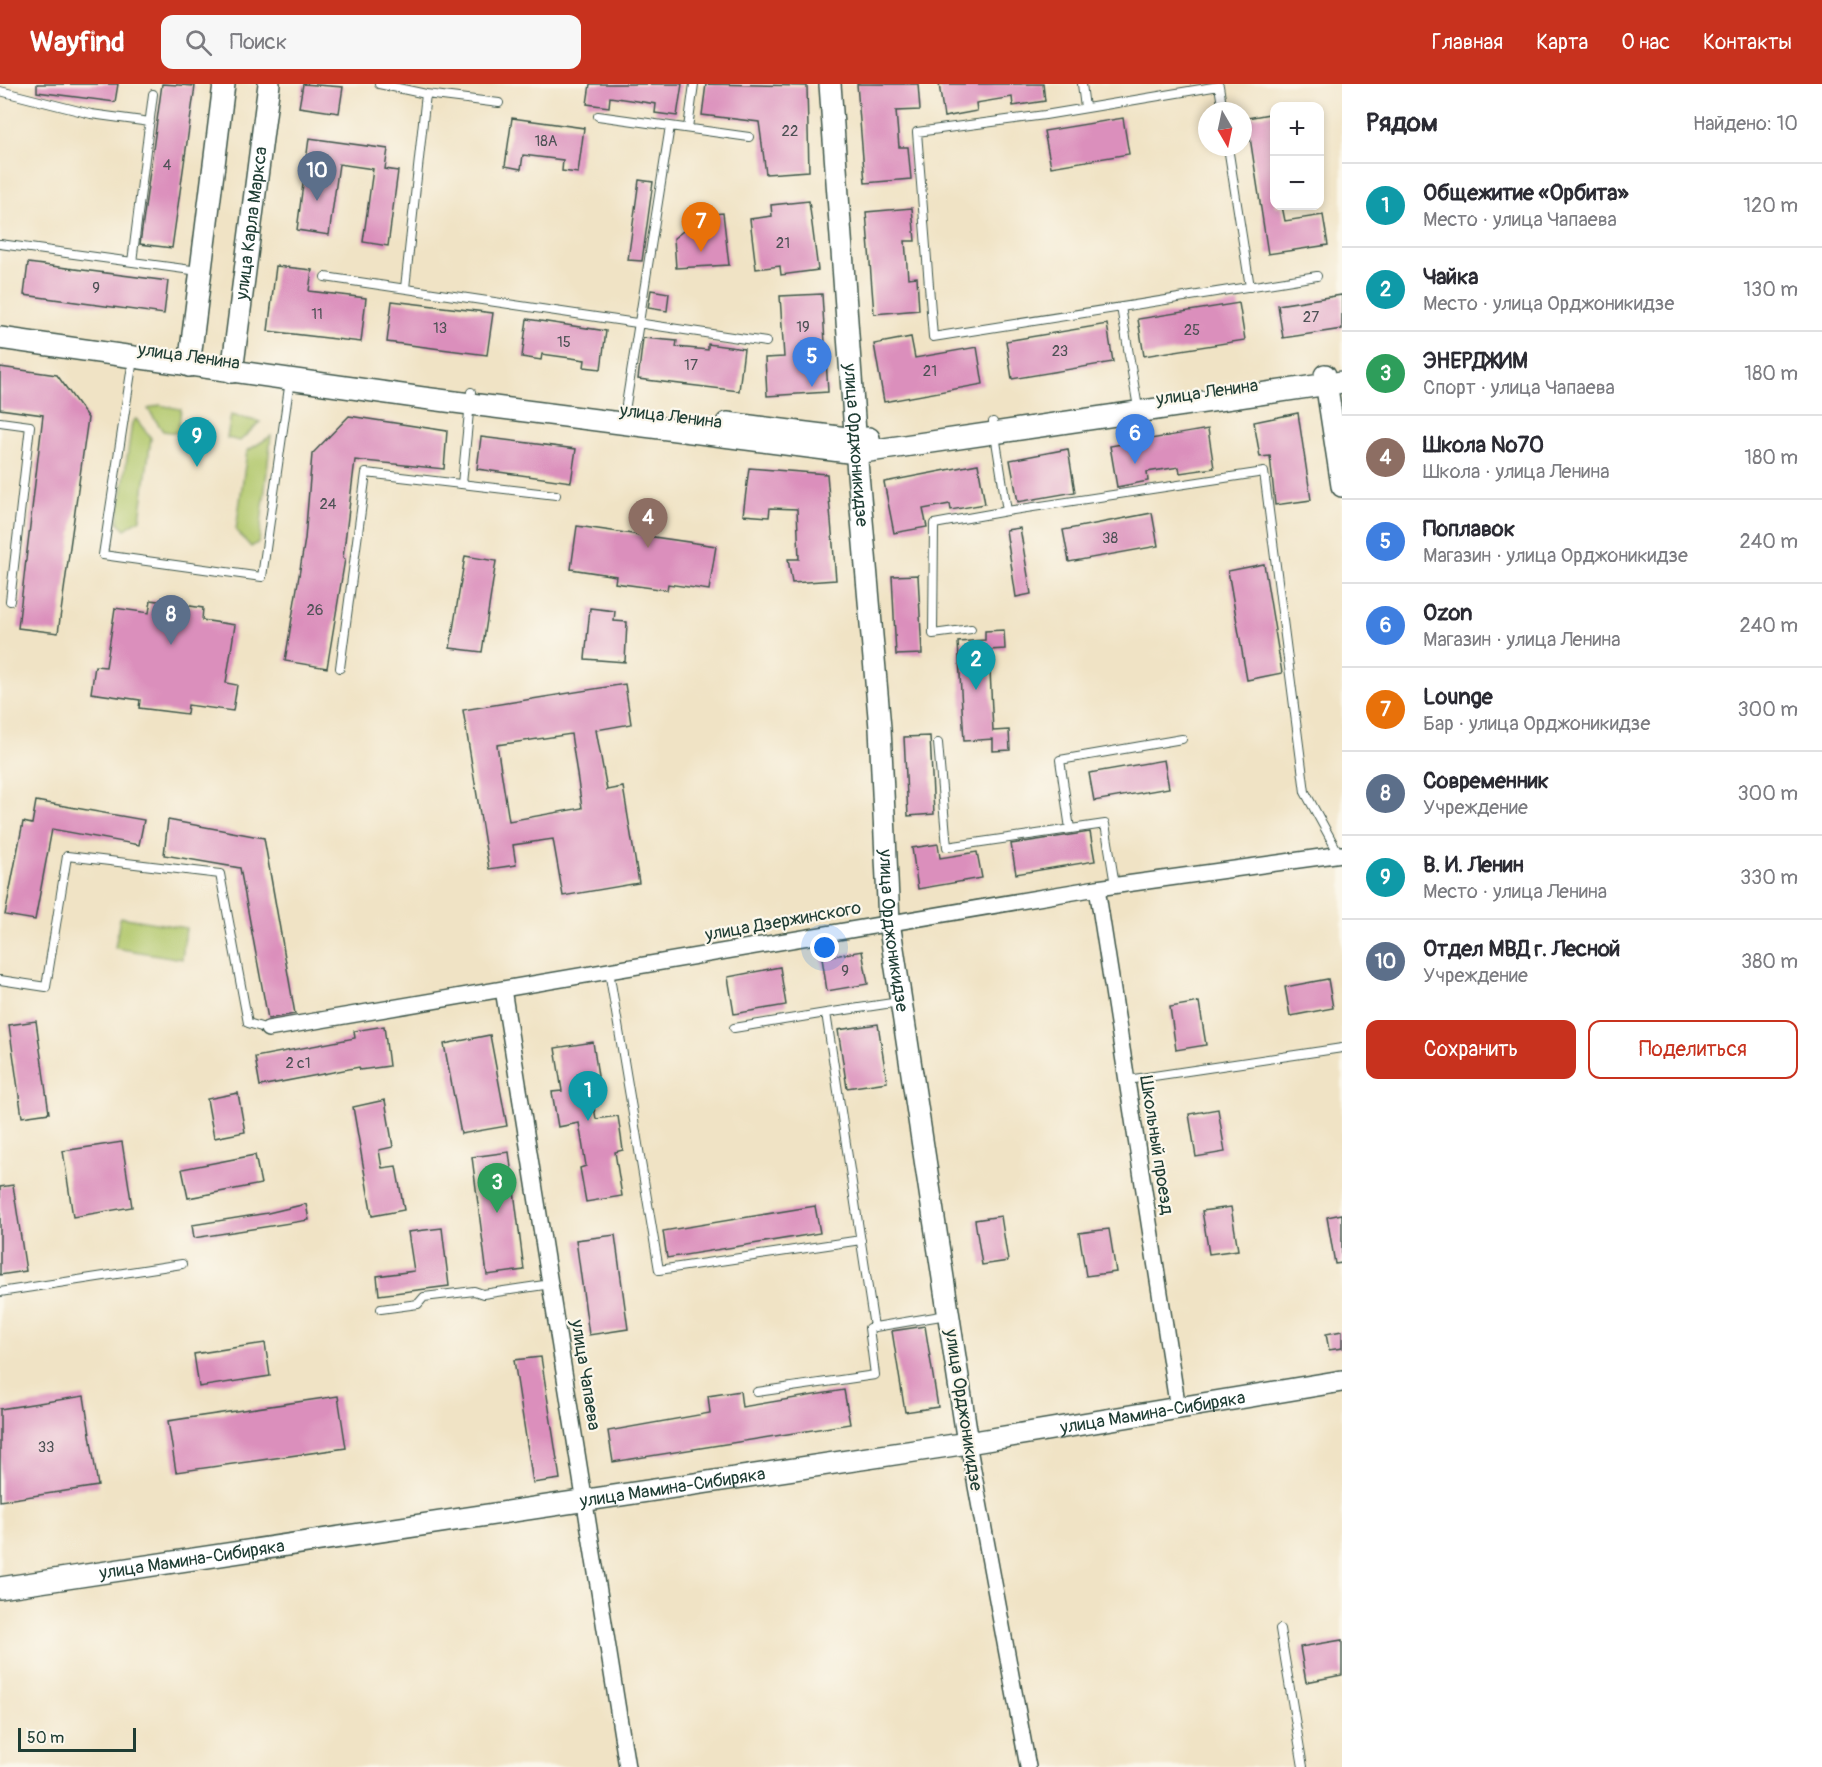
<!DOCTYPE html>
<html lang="ru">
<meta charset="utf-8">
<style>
body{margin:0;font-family:Pangolin,sans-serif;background:#f7f7f7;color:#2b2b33}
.controls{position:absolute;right:18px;top:18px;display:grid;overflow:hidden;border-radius:12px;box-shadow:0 3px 9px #0003}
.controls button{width:54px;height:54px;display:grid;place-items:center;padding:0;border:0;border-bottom:2px solid #e1e1e2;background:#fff;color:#2b2b33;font:30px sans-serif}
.compass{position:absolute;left:1198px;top:18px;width:54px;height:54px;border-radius:50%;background:#fff;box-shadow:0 3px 9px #0003;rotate:171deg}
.scale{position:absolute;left:18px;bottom:15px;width:118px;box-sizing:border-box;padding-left:6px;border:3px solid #1f3d34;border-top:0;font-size:16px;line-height:21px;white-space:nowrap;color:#1f3d34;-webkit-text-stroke:4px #fbf7ec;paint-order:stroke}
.you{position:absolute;left:825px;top:864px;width:21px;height:21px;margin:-15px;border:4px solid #fff;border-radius:50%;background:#1a73e8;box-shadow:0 0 0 9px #1a73e833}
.badge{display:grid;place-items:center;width:39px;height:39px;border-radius:50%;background:#c8321e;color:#fff;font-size:20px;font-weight:700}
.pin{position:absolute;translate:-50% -50px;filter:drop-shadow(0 2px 3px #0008)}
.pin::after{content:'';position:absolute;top:32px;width:21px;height:18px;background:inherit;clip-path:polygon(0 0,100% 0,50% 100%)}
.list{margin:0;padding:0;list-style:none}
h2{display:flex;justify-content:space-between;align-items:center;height:78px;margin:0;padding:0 24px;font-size:26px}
h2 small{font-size:20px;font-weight:400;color:#7c7c81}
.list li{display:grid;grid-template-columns:39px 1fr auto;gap:18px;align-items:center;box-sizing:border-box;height:84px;padding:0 24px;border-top:2px solid #e1e1e2}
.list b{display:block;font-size:22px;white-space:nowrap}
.list p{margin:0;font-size:20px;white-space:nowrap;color:#7c7c81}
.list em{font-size:20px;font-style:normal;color:#7c7c81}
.actions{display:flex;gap:12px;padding:18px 24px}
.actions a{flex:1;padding:14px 0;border:2px solid #c8321e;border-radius:12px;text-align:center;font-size:21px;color:#c8321e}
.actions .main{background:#c8321e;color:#fff}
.icon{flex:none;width:33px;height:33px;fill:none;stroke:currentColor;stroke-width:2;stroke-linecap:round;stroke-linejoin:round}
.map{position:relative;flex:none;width:1342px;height:1683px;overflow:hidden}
header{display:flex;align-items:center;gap:36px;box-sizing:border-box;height:84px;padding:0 30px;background:#c8321e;color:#fff}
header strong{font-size:28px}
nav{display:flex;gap:33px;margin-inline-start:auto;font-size:21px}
.search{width:420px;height:54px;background:#f7f7f7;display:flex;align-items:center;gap:15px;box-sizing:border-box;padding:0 21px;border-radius:12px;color:#7c7c81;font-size:22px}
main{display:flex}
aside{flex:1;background:#fff}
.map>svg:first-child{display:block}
.green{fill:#b1c76b;stroke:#688250;stroke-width:1.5}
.building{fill:#db8fbc;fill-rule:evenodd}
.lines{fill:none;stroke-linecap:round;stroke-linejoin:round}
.lane-casing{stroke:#3e564a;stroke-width:10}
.street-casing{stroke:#3e564a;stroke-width:18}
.secondary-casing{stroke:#3e564a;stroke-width:24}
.lane{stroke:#fff;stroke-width:8}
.street{stroke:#fff;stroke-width:15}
.secondary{stroke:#fff;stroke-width:21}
.labels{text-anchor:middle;stroke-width:4.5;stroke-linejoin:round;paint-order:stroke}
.number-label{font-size:15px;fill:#4e5256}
.street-label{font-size:18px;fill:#1f3d34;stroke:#fbf7ec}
</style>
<header>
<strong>Wayfind</strong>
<div class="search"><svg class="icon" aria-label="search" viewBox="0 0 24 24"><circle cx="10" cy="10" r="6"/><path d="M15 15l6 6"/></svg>Поиск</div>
<nav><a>Главная</a><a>Карта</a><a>О нас</a><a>Контакты</a></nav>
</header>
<main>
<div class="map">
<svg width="1342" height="1683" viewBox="0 0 1342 1683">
<rect width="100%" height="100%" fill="#fbf7ec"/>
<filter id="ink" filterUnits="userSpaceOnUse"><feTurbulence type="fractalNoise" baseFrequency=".0167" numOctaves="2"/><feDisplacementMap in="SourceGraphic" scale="12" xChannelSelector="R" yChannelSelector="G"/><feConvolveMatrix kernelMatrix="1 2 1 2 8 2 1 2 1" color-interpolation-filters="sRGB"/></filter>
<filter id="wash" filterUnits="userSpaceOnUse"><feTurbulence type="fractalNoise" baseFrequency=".008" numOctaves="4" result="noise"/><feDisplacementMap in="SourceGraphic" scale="24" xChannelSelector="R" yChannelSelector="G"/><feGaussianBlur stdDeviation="1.35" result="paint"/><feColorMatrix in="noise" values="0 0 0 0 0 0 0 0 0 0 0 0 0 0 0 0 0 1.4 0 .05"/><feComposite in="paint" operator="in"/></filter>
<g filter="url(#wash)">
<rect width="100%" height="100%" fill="#f0e3c5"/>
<path class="green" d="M159,321L181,325L178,349L163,347L148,325Z
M231,331L260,338L240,357L227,354Z
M136,335L151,354L140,435L125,445L118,438L132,339Z
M271,352L259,458L251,463L236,446L247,367Z
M120,833L186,844L182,875L115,864Z"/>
<g id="blocks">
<path class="building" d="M37,0H118L115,18L37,8Z
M162,0L195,2L172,164L140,160Z
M303,0L343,3L339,29L299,23Z
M590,0H682L677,32L655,29L656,20L610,13L609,23L587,20Z
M706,0L807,2L809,87L766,90L759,38L702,31Z
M857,0H918L920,26L896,27L899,63H908L911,95L865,99Z
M939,0H1043L1045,17L1013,22L1012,13L976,19L977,27L944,33Z
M1275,29V122H1282L1285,137L1323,131L1328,161L1268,170L1247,34Z
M512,34L584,44L578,89L562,87L563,76L523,71L521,85L505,82Z
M1123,34L1129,70L1051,83L1044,47Z
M309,54L388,65L385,85L398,87L388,162L363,158L373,85L339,80L329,151L297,146Z
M639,96L653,98L642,177L628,176Z
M809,117L818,186L781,191L780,182L756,185L750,135L772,132L771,121Z
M912,124L915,157H905L908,194L917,193L919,226L874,230L866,128Z
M723,129L729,181L676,184L674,154L704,131Z
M28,179L168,197L164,230L24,211Z
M276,182L312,186L309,207L366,214L361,258L268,247Z
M651,206L669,209L667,227L648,224Z
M822,210L828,308L767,312L765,274L784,273L780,212Z
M1342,211V245L1283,254L1278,221Z
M392,217L493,229L487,271L387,258Z
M1239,219L1245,256L1144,272L1138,235Z
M527,235L606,247L601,285L584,283L585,276L542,270L541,276L522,273Z
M1107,240L1113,278L1012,295L1006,257Z
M911,253L915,274L977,263L983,300L884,318L874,260Z
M643,254L677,257L676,263L708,266V260L744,265L739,307L638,295Z
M0,283L57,291L88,334L58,549L18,544L43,331L0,325Z
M1298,329L1311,416L1275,421L1270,372L1260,373L1254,338Z
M349,332L447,347L444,385L355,376L343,474L345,475L327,584L285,577L305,455L312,370Z
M1208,345L1214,384L1180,389L1179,383L1147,388L1148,397L1117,403L1110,362Z
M481,353L576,365L571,398L477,385Z
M1068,365L1075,408L1018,418L1010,376Z
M978,380L985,420L951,426L950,420L923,425L927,443L894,449L884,398Z
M749,384L827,390L836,496L792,499L788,475H799L797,425L770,424L769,433L743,431Z
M1152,429L1158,462L1069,478L1063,446Z
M577,442L716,462L709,506L668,500L667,506L615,499L616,492L571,485Z
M1020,444L1031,510L1016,513L1006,446Z
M465,472L496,477L482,568L450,564Z
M1264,480L1282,589L1247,596L1228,487Z
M918,491L922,570L896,571L892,492Z
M151,516L203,524L202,536L235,541L226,599L237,601L233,627L188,621L187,630L139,624L140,616L91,609L95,582L106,583L115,524L149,529Z
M590,524L615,527L614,537L627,538L625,578L585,575Z
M1004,546L1005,565L989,566L993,647L1009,646L1010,666L993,667V655L964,657L958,558L985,556V547Z
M625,600L631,640L596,646L607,706L623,703L639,799L563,812L553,755L513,761L516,781L489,785L463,626ZM571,650L582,724L509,737L497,661Z
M930,652L934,730L908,732L904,653Z
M1164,676L1169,704L1094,717L1089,689Z
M36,717L144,736L139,761L52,745L35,836L5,831L23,738L32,740Z
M168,736L264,754L295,930L268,935L240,784L164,771Z
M1090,748L1095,777L1016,790L1011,760Z
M938,760L940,774L977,768L982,794L918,805L912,764Z
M862,867L868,900L827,907L822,874Z
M780,883L786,921L734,930L728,893Z
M1328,895L1333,924L1290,932L1285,903Z
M1199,918L1206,961L1176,966L1170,923Z
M36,937L49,1029L22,1033L9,941Z
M878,940L887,998L847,1004L838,946Z
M384,942L389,982L360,986L359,983L260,1002L255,973L355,954L354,947Z
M490,951L507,1042L461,1050L444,960Z
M593,958L598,992L589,993L596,1035L618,1032L623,1066L615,1068L622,1112L586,1118L580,1084L586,1082L579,1039L558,1043L552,1008L562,1007L555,964Z
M238,1009L245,1048L214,1054L207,1015Z
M385,1016L393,1063L379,1066L382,1084L396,1082L404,1126L372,1132L353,1023Z
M1218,1025L1225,1068L1196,1073L1189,1030Z
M122,1058L132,1123L73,1133L63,1067Z
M509,1068L524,1186L487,1191L472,1073Z
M255,1071L261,1100L188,1114L182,1085Z
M13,1101L26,1187L0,1191V1103Z
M306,1120L309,1136L194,1154L192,1141L268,1129Z
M815,1122L820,1149L667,1174L663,1147Z
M1231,1123L1238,1166L1209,1170L1202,1127Z
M1342,1130V1179L1335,1180L1327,1133Z
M1001,1132L1008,1177L982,1181L975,1136Z
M442,1144L449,1202L379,1211L377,1192L414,1187L408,1148Z
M1109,1145L1116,1188L1086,1192L1079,1149Z
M615,1151L628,1245L589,1251L576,1156Z
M925,1242L938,1323L905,1328L892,1247Z
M1342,1247V1264L1329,1266L1326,1250Z
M265,1259L270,1292L199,1303L194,1270Z
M541,1273L560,1395L533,1399L514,1276Z
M844,1306L850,1340L613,1378L608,1347L710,1329L708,1312L740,1307L742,1323Z
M84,1312L98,1402L0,1417V1325Z
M338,1312L346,1364L176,1388L168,1337Z
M1342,1556V1591L1306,1598L1300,1563Z"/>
</g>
</g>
<g filter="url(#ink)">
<use href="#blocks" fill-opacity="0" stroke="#3e564a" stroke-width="1.5"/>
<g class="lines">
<defs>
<path id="lane" d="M379,0L426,10
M1082,0L1085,24
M0,7L91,30L150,38
M1223,27L1219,2L1045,31L917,48L933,253L1317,192
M598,32L670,42L625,327
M670,42L749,53
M688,44L694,0
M1228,63L1250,203
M0,160L199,187
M132,178L153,10
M325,193L766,258
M405,204L426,10L499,19
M1121,223L1137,318
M133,275L103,471L262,493L290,296
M0,338L30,342L10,517
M462,400L471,308
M1007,427L1264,388L1305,708L1339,770
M971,545L933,550L934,440L1007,427L993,338
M340,584L366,389L556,411
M938,659L947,763L1105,740L1115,801
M1070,745L1060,676L1182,655
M609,887L659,1186L861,1156
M0,896L46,903L67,772L220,790L248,939L268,945
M826,929L899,918
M734,944L826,929L874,1243
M1127,996L1342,964
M0,1208L182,1180
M381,1225L418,1220L424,1213L474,1207L483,1210L551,1200
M757,1308L875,1291L869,1244L947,1231
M1280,1545L1303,1683"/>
<path id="street" d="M1097,804L1178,1325
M503,905L627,1683
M268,945L1097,804L1342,770
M968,1359L1028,1683"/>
<g id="secondary">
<path id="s1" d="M830,0L858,390L880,644L889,838L968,1359"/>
<path d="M0,254L423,314L856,369L1342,298"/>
<path d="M189,282L224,0"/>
<path id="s2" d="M232,288L269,0"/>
<path d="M1325,291L1342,402"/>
<path d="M727,339L855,355L869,354"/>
<path id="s3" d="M0,1504L968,1359L1342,1297"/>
</g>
</defs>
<use href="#lane" class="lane-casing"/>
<use href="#street" class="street-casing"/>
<use href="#secondary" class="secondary-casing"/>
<use href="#lane" class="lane"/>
<use href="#street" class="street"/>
<use href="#secondary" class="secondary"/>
</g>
</g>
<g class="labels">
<g class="number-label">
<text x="790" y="52">22</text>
<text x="546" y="62">18А</text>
<text x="167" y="86">4</text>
<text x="783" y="164">21</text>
<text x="96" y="209">9</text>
<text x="317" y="235">11</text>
<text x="1311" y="238">27</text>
<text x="803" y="248">19</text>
<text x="440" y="249">13</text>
<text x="1192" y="251">25</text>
<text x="564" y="263">15</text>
<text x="1060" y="272">23</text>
<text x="691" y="286">17</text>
<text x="930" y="292">21</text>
<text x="328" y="425">24</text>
<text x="1110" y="459">38</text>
<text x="315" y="531">26</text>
<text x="845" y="892">9</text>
<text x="298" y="984">2 с1</text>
<text x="46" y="1368">33</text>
</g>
<g class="street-label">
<text dy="6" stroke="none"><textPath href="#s2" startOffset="150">улица Карла Маркса</textPath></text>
<text transform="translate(189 272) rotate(8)" y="6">улица Ленина</text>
<text transform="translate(1207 308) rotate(-8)" y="6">улица Ленина</text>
<text transform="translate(671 332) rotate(7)" y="6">улица Ленина</text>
<text dy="6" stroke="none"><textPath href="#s1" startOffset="362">улица Орджоникидзе</textPath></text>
<text transform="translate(783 837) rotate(-10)" y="6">улица Дзержинского</text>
<text dy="6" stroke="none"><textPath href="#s1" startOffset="849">улица Орджоникидзе</textPath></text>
<text transform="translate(1157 1061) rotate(81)" y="6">Школьный проезд</text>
<text transform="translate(586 1291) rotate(81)" y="6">улица Чапаева</text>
<text transform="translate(964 1326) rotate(81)" y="6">улица Орджоникидзе</text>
<text dy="6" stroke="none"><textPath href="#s3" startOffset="1166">улица Мамина-Сибиряка</textPath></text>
<text dy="6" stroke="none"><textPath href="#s3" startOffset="680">улица Мамина-Сибиряка</textPath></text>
<text dy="6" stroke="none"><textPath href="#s3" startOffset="194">улица Мамина-Сибиряка</textPath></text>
</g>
</g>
</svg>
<div class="controls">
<button>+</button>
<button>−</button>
</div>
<svg class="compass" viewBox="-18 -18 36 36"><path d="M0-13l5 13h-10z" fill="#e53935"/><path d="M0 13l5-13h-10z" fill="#7c7c81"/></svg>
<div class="scale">50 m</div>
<div class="you"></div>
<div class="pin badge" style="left:588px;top:1037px;background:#0f9aa8">1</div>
<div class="pin badge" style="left:976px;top:606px;background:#0f9aa8">2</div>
<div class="pin badge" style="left:497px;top:1129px;background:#2e9e5b">3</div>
<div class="pin badge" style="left:648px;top:464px;background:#8d6e63">4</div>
<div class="pin badge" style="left:812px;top:303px;background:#3f7fe0">5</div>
<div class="pin badge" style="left:1135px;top:380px;background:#3f7fe0">6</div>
<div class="pin badge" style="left:701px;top:168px;background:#e8710a">7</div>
<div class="pin badge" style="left:171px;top:561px;background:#5c6f8a">8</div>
<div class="pin badge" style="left:197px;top:383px;background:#0f9aa8">9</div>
<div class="pin badge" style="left:317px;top:117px;background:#5c6f8a">10</div>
</div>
<aside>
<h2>Рядом<small>Найдено: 10</small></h2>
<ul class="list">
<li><span class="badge" style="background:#0f9aa8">1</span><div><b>Общежитие «Орбита»</b><p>Место · улица Чапаева</p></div><em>120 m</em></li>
<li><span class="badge" style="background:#0f9aa8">2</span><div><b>Чайка</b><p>Место · улица Орджоникидзе</p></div><em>130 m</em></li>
<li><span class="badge" style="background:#2e9e5b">3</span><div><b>ЭНЕРДЖИМ</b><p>Спорт · улица Чапаева</p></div><em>180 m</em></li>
<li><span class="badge" style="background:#8d6e63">4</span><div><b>Школа №70</b><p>Школа · улица Ленина</p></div><em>180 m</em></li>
<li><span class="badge" style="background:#3f7fe0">5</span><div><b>Поплавок</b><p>Магазин · улица Орджоникидзе</p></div><em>240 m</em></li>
<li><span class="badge" style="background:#3f7fe0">6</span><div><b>Ozon</b><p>Магазин · улица Ленина</p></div><em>240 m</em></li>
<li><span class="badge" style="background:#e8710a">7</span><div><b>Lounge</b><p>Бар · улица Орджоникидзе</p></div><em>300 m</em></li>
<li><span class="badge" style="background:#5c6f8a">8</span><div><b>Современник</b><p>Учреждение</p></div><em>300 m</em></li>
<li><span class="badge" style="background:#0f9aa8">9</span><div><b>В. И. Ленин</b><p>Место · улица Ленина</p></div><em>330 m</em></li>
<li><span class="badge" style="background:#5c6f8a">10</span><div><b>Отдел МВД г. Лесной</b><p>Учреждение</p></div><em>380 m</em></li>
</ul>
<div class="actions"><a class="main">Сохранить</a><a>Поделиться</a></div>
</aside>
</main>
